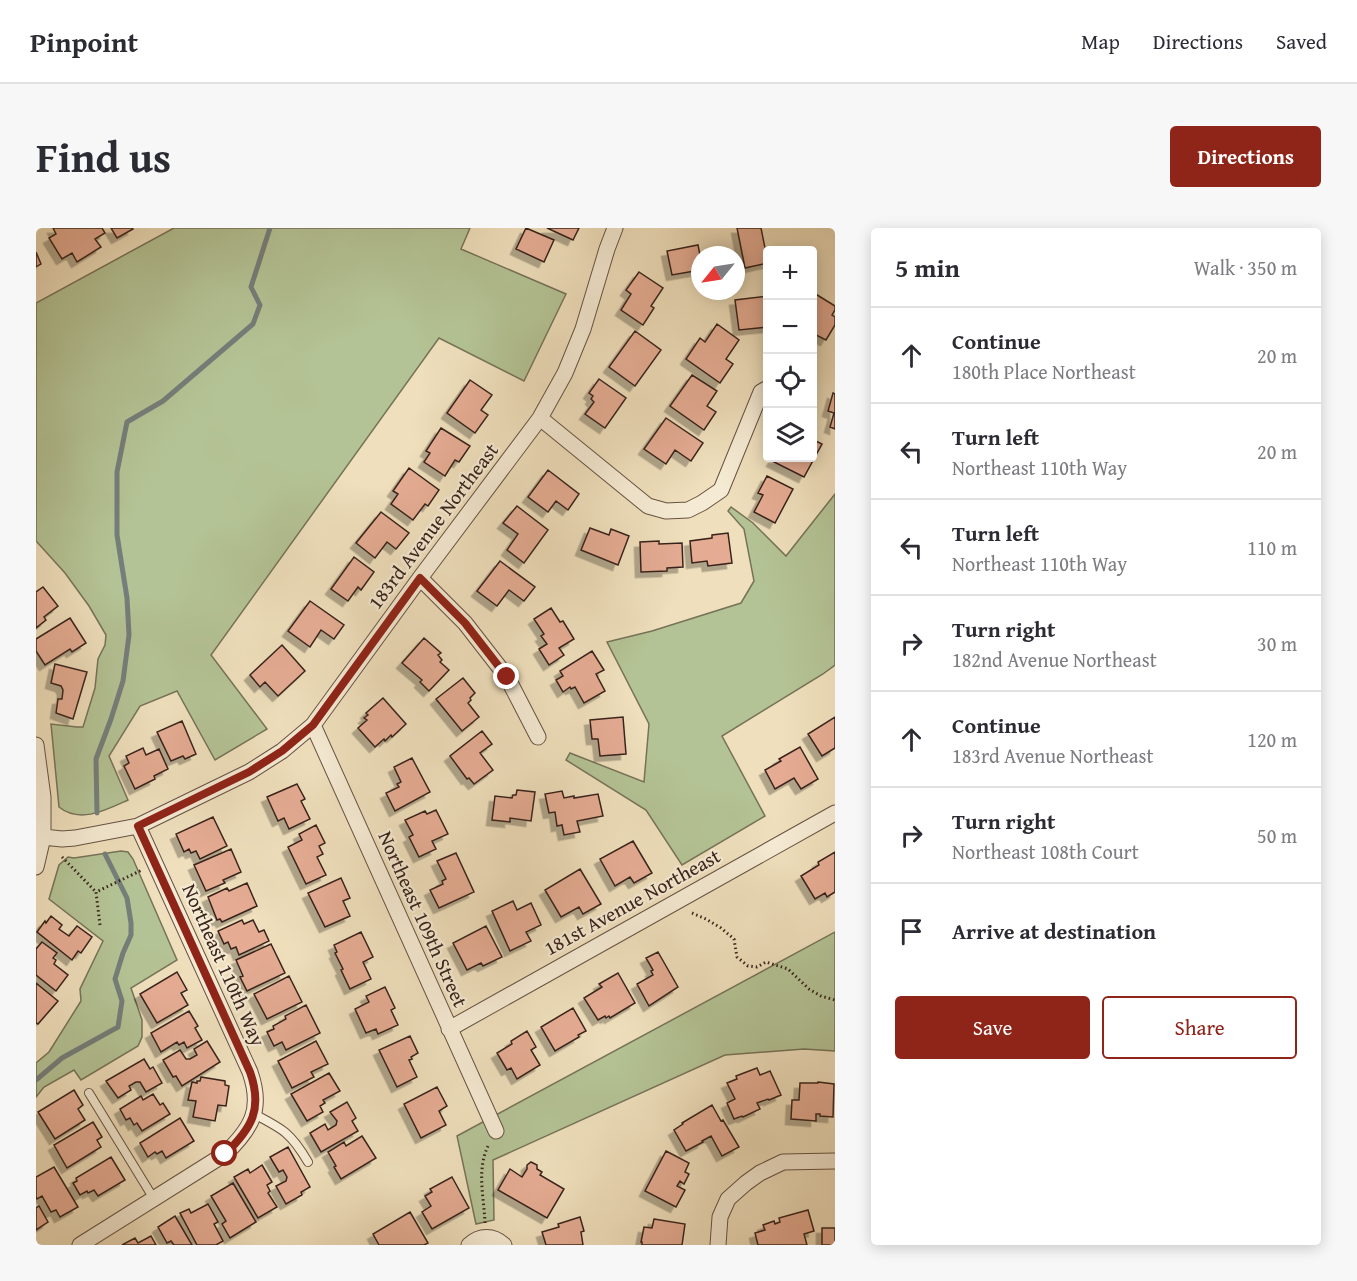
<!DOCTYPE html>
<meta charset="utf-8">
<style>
body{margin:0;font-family:"Gentium Book Plus",serif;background:#f7f7f7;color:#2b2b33}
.controls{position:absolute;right:18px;top:18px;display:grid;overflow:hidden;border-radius:6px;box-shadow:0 3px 15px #0003}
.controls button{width:54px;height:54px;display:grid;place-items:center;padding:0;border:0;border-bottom:2px solid #e1e1e2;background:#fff;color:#2b2b33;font:30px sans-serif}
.compass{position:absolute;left:655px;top:18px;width:54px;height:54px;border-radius:50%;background:#fff;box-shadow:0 3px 15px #0003;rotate:240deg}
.stop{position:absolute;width:18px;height:18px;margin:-14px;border:4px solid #8f2418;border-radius:50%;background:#fff}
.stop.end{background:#8f2418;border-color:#fff;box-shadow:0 2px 6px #0008}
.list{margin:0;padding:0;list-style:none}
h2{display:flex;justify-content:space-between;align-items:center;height:78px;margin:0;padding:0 24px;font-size:26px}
h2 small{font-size:20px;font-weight:400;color:#7c7c81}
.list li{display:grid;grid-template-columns:39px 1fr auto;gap:18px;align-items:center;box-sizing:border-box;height:96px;padding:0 24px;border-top:2px solid #e1e1e2}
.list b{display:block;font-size:22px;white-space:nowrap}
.list p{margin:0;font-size:20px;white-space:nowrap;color:#7c7c81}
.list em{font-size:20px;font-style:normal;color:#7c7c81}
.actions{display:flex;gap:12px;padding:18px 24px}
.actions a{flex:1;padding:14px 0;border:2px solid #8f2418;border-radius:6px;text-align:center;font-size:21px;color:#8f2418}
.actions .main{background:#8f2418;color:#fff}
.icon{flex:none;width:33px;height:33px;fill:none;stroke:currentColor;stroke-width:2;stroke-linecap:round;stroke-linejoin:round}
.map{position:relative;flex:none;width:799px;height:1017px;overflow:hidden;border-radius:6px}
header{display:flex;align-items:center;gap:36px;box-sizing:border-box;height:84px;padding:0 30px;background:#fff;border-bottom:2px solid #e1e1e2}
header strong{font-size:28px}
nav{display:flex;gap:33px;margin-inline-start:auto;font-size:21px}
.intro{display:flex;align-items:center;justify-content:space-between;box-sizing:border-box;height:144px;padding:0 36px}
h1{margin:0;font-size:42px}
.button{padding:15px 27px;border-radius:6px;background:#8f2418;color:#fff;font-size:21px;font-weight:700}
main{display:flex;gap:36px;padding:0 36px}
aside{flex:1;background:#fff;border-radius:6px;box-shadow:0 3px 15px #0003}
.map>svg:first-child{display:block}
.green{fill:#b4c395;stroke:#767358;stroke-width:1.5}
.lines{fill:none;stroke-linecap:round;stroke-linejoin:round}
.stream{stroke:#757e7a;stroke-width:5}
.building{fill:#e5ac93;stroke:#39231b;stroke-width:1.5;filter:url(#shadow)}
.lane-casing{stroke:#665243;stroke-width:10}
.street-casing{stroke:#665243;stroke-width:17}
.path{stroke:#39231b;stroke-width:3;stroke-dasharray:1.5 3;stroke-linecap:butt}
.lane{stroke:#f5ead3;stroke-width:8}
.street{stroke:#f5ead3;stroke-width:15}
.route{stroke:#8f2418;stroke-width:8}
.labels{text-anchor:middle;stroke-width:4.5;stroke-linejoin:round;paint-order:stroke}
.street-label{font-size:20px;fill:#39231b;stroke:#f5ead3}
</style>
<header>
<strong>Pinpoint</strong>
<nav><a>Map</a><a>Directions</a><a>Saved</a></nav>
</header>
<div class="intro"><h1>Find us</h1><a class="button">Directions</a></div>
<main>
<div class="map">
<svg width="799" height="1017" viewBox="0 0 799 1017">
<defs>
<filter id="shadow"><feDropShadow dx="-5.5" dy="5.5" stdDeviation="0" flood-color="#0004"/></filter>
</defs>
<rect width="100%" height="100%" fill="#efdfbc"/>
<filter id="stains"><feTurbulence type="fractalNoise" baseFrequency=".00333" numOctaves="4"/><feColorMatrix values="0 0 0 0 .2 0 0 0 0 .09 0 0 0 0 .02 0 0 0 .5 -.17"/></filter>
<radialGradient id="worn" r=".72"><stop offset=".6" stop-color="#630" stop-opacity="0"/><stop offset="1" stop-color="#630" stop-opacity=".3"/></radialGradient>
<path class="green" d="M138,0H434L425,21L530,66L488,153L403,110L175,427L231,501L179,532L141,463L104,478L73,528L92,572C70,582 44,596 23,579L15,496L41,499H47L59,460L62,431L69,417L70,407L53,378L29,345L0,313V75Z
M799,266V437L787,446L686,508L729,588L646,637L610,582L530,532L534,525L608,554L613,496L571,414L616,403L705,375L718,353L708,301L692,283L695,279L717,295L750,328Z
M85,623L92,624L97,631L141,732L95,760L106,792V809L102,818L45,852L38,842L8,859L0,869V835L13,824L45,773L44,761L67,713L13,671L23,637L32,629L38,630Z
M799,704V823L768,821L689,827L457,932L458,992L440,996L421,908Z"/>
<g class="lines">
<path class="stream" d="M61,585L60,531L75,491L87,453L93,407L91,370L81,307V244L91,194L127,173L217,96L224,77L215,59L234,0
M0,852L26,830L82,799L86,773L79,751L87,725L95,707V695L91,670L69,626"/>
</g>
<path class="building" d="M17,0H66L69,5L59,11L65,19L41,34L36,25L26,31L13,10L20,6Z
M75,0H96L97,1L81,10Z
M490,0L518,12L508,34L480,21Z
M511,0H543L537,12Z
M701,0H725L732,35L709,40Z
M662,17L664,27V42L636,47L631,23Z
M0,24L5,36L0,39Z
M603,44L627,60L615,78L618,80L607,97L585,82L595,66L590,62Z
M778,65L799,78V82L796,87L799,89V97L790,112L776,105V67Z
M732,68V99L703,102L699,72Z
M681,96L703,112L690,131L697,136L684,155L650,131L664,110L669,114Z
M599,103L625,122L599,158L573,139Z
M656,147L681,163L671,178L680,184L668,202L634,178Z
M563,151L590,170L569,200L549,186L558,174L555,171L557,168L553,165Z
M434,152L456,167L445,182L452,187L439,205L411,185Z
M797,165L799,166V201L794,199L798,185L792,183Z
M630,190L667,215L655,233L639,222L630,236L608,221Z
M405,200L434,218L423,234L419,232L409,248L388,234L394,225L390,223Z
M776,211L786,216L768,249L736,233L738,230H776Z
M373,240L403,262L392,278L389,276L377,292L355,276L362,266L357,263Z
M512,242L543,266L532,282L520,273L512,284L492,269Z
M731,248L757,261L739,295L718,284L727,267L722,265Z
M481,278L512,302L488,335L471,322L482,306L467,295Z
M345,284L373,305L360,321L351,314L339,330L320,315Z
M554,300L573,307L575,301L593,308L582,337L545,322Z
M692,305L696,335L672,338L671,333L656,335L654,313L676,310V307Z
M623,313V316L646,315L647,339L631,340V343L605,344L604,314Z
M318,329L338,344L325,362L322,359L312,373L295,361Z
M464,333L499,359L488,373L473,362L461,378L441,363Z
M7,359L22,378L8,389L10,392L0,400V364Z
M274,373L308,397L298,411L285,402L274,419L252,403Z
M515,380L524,394L527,393L538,411L523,420L528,427L513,437L503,421L511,416L505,408L508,406L498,391Z
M34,390L50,415L36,424L34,421L9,437L0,423V411Z
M388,410L405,425L402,427L406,432L404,434L413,442L393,463L384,454L386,452L366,435Z
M246,417L269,443L242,468L229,454L224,459L214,447Z
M556,423L568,442L560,446L569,463L548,475L539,459L535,461L534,459L527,464L520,452L527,448L524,443Z
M19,436L51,444L37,491L20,485L22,471H26L27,462L25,458L15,455Z
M427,450L439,465L434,470L435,472L432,475L443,489L426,503L400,471Z
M347,470L370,496L356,509L355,507L349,513L348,511L339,519L322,500L331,492L328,490L332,487L330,485Z
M587,489L590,526L564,528L562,511H556L554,492Z
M799,489V520L786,528L772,506Z
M146,493L160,526L149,531L147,528L135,533L121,504Z
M446,503L456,516L444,525L457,542L438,556L433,550L431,551L414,528Z
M764,519L782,551L765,561L758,550L739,561L729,542L745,533L743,531Z
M107,520L110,527L123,521L132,541L118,548L119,551L99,561L88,538L93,535L90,528Z
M376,530L394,564L359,583L350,565L363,559L361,556L365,554L358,539Z
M261,556L269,571L265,573L274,591L253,601L248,590L242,593L231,569Z
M481,562L499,564L495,593L474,590V594L456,592L459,568L476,570L477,567H480Z
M526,563L528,570L538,568V570L562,566L567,588L541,593L544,604L528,607L526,597L521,598L519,584L513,585L509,566Z
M400,582L412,606L396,613L400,621L383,629L373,609L377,607L369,592L389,583L391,586Z
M177,589L191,618L164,631L160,623L155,625L153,621L148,624L140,606Z
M280,597L289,615L283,618L287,626L281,629L290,647L270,656L252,619L266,612L263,606Z
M597,613L616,645L598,655L594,649L579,658L564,631Z
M195,621L205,644L187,652L189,655L170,663L158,637Z
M799,624V664L791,669L789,665L779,671L765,648L783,637L782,634Z
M420,625L438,664L403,680L394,662L407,656L406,653L410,651L401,633Z
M544,641L565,676L547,686L543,679L525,689L509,662Z
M305,650L314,670L307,673L314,688L289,699L272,665Z
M211,655L221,678L186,694L184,691L181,692L172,669L191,660L193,663Z
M477,673L481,682L495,675L505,697L490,704L495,713L474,723L456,683Z
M15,688L26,697L23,701L33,708L41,698L56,709L45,725L42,723L36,732L1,704L9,693L10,695Z
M206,692L208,696L217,692L223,704L228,702L233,713L203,727L200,719L195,721L192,714L188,716L182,703Z
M450,698L466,729L447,738L445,735L431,742L417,715Z
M325,704L337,729L327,734L335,751L314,761L305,742L307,741L299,725L301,724L298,717Z
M6,714L21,725L17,730L20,732L18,736L32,747L20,763L0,747V721Z
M235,716L249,745L211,763L204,749L207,748L200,732Z
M622,724L642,759L613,778L601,756L617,747L615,743L617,742L610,730Z
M141,744L151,762L145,765L152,777L121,795L104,766Z
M582,745L599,775L574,790L573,788L570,790L569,788L562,792L548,770L566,759L563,756Z
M253,748L266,774L231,791L218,766Z
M0,755L22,773L2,796L0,795Z
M349,759L359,780L355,782L362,797L342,806L340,801L330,805L319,781L333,774L330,768Z
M270,777L284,805L250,822L246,814L238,818L231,804L238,801L237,798L250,791L249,788Z
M537,780L550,803L542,807L543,809L519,823L505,799Z
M153,783L162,798L159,800L166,812L151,820L148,814L143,817L141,814L125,824L115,805Z
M491,803L500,819L495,822L504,837L481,851L475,840L471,842L461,825L476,816L475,813Z
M374,808L382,825L375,829L376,831L373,832L381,849L361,859L343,822Z
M171,813L184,834L146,858L140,848L137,849L127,832L144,822L150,831H154L161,827L158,821Z
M280,813L292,836L275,844L278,849L256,860L242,833Z
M108,831L114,841L117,839L126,855L110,864L104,854H100L93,858L95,862L82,870L70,853Z
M721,840L724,847L734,843L745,867L733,872L732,871L721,875L724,881L707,889L706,888L698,891L691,875L699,871L691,855L701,851L700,848Z
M293,845L304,863L287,872L289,875L284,878L287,884L271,893L255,866Z
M165,849L189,853V857L193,858L190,878L182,877L179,893L157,889L160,873L152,872L156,854L161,855V853H164Z
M782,854L798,856L797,889L784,888V886H780V893L755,891L756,872H763L764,855H782Z
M401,859L411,878L403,883L410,897L385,910L368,876Z
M38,862L47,877L42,881L49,892L19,911L2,884Z
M117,866L124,877L127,875L134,886L106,903L101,895L98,897L94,890L90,892L84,881L105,868L107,872Z
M311,874L320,890L316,893L322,903L285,924L274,905L289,896L292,902L300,897L301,893L294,884Z
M676,877L685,893L687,892L703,919L686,928L675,908L666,913L667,914L650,923L638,902L647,896L646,895Z
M144,890L158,913L130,930L126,923L121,926L119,924L112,929L104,915Z
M57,894L66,909L61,912L65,919L31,940L18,917Z
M326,908L340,930L305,951L298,939L300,938L292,924L308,914L310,918Z
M252,919L274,959L265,964L266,967L250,976L240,958L250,953L251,949L247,942L243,944L234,929Z
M630,923L653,935L649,944L653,946L648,956L644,953L641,958L649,962L640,979L609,963Z
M75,929L89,952L62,968L58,962L52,965L51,963L44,967L37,955L41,953L40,950Z
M495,934L501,937V941L506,944L504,947L528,961L511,990L462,962L474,941L486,949L491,941V937Z
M226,937L236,954L231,957L234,963L232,965L241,979L222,990L198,949L212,941L214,945Z
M18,939L42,979L24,989L20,982L15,984L6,968L1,971L0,969V949Z
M416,949L433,980L396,1001L386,984L395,978L389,968L396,964L394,961Z
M197,955L220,994L194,1010L186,996L190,993L175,968Z
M172,976L182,994L178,996L187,1013L180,1017H161L144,985L153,981L155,985Z
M3,978L12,994L0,1002V980Z
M772,982L778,1003L768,1006L771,1017H722L719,1005L729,1002L727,997L738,993L739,996L744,994L743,990Z
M374,984L392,1015L388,1017H343L337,1006Z
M139,988L156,1017H138L135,1013L131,1015L122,999Z
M544,989L548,1003L545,1004L547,1017H510L506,1004L523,999L522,996Z
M618,991L649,996L646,1017H606V1014H605L608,999L616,1000Z
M786,1000H799V1017H786Z
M115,1008L120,1017H86L99,1010L102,1015Z"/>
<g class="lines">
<defs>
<path id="lane" d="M53,865L118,971
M218,886C247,901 255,905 272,934"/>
<path id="street" d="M504,190L612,278L630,283L652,282L666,275L685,262L725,164L732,160
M384,350L429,395L471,449L502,509
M277,497L460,903
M0,517L7,569V609
M0,639L7,609L26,611L39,610L102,598L213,544L246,523L277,497L384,350L504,190L529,145L547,101L571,21L579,0
M413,801L799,585
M44,1017L189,926C216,900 227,881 214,844L102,598
M433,1017C444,1007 457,1007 468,1017
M682,1017L684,989L692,971L710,955L724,945L747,934L799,933"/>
</defs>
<use href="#lane" class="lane-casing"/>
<use href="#street" class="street-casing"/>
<path class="path" d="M26,629L60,664
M656,685L670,691L685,700L698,711L701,729L712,738L721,739L730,734L752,741L773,761L785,768L799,772
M64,697L60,664L106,642
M449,995C448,968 440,941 453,916"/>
<use href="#lane" class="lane"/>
<use href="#street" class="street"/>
</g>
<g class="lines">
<path class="route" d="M189,926C216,900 227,881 214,844L102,598L213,544L246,523L277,497L384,350L429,395L471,449"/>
</g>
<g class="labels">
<g class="street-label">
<text transform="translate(397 298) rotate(-53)" y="7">183rd Avenue Northeast</text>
<text transform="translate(596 674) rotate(-29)" y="7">181st Avenue Northeast</text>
<text transform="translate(387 691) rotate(66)" y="7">Northeast 109th Street</text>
<text transform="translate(188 737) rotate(66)" y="7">Northeast 110th Way</text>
</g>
</g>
<rect width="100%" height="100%" filter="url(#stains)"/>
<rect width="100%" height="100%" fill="url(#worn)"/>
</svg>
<div class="controls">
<button>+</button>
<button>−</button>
<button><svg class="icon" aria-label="locate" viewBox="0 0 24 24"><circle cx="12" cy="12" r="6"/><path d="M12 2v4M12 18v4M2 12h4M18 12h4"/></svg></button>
<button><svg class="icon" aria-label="layers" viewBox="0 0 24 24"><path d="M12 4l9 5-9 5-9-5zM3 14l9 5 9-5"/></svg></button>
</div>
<svg class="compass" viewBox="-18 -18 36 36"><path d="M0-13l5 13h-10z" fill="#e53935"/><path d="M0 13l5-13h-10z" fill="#7c7c81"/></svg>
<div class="stop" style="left:189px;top:926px"></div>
<div class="stop end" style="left:471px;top:449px"></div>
</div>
<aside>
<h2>5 min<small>Walk · 350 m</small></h2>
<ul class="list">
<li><svg class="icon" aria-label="ahead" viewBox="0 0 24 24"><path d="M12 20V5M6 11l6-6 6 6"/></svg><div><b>Continue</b><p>180th Place Northeast</p></div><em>20 m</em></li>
<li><svg class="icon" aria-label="left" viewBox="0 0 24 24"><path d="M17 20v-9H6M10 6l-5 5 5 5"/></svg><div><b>Turn left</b><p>Northeast 110th Way</p></div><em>20 m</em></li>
<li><svg class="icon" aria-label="left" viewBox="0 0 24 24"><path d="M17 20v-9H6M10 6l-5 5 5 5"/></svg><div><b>Turn left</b><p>Northeast 110th Way</p></div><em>110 m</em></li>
<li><svg class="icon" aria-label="right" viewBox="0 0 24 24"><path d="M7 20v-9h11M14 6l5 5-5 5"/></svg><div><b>Turn right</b><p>182nd Avenue Northeast</p></div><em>30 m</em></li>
<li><svg class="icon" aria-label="ahead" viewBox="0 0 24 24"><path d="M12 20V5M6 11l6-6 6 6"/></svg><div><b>Continue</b><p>183rd Avenue Northeast</p></div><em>120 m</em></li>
<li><svg class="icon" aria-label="right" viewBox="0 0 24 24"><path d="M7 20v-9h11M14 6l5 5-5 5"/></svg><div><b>Turn right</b><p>Northeast 108th Court</p></div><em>50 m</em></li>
<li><svg class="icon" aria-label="arrive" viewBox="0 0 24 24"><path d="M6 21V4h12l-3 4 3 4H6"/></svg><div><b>Arrive at destination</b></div></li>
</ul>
<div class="actions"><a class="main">Save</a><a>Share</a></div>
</aside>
</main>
